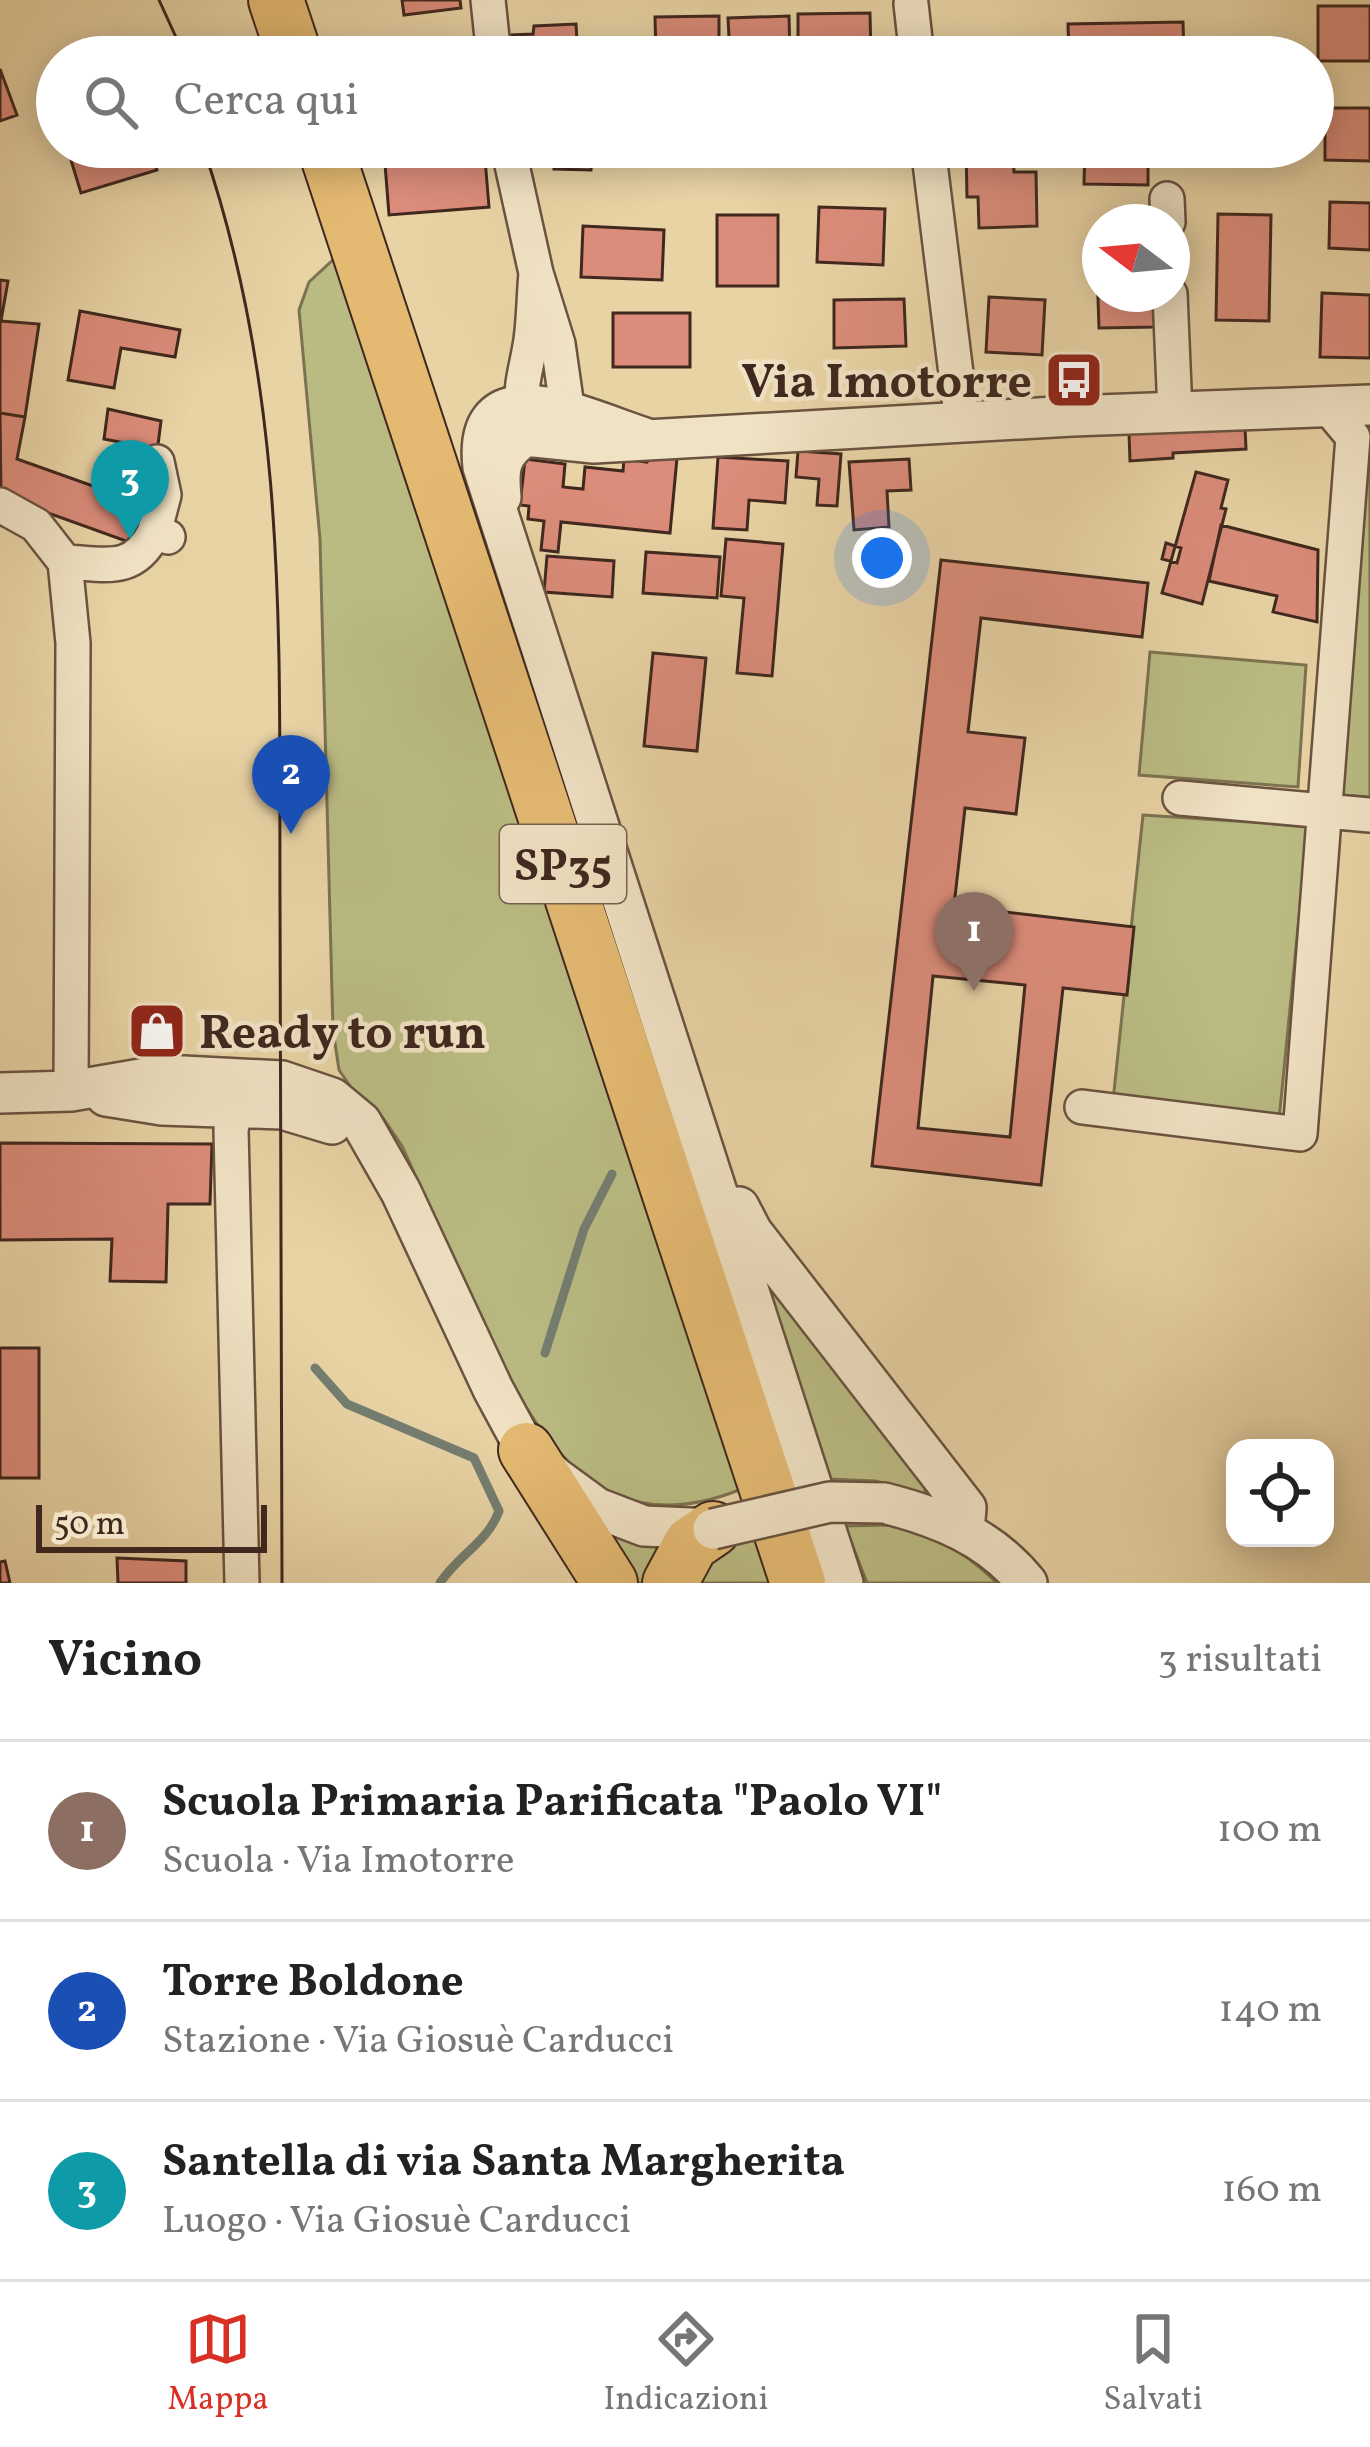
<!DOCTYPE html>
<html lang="it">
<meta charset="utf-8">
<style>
body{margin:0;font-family:Vollkorn,serif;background:#f2f2f2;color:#222}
.controls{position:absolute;right:36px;bottom:36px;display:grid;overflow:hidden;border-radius:24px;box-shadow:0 6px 30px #0003}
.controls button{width:108px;height:108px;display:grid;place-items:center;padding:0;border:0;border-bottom:3px solid #e0e0e0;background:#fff;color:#222;font:60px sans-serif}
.compass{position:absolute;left:1082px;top:204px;width:108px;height:108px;border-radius:50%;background:#fff;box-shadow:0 6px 30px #0003;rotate:286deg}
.scale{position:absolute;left:36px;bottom:30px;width:231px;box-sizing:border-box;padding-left:12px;border:6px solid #40281e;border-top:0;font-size:33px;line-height:42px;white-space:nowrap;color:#40281e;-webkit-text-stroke:9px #f0e2c4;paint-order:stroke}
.you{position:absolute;left:882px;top:558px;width:42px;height:42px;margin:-30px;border:9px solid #fff;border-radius:50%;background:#1a73e8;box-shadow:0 0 0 18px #1a73e833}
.badge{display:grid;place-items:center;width:78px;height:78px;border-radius:50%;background:#d93025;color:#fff;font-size:39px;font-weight:700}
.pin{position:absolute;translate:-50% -99px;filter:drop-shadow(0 3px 6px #0008)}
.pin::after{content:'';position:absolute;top:63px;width:42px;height:36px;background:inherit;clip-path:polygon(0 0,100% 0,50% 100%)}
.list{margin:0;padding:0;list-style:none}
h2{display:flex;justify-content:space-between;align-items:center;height:156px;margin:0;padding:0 48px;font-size:51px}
h2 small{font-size:39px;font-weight:400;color:#767676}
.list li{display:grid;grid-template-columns:78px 1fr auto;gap:36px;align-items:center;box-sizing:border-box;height:180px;padding:0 48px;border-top:3px solid #e0e0e0}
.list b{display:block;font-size:45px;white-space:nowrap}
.list p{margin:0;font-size:39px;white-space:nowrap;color:#767676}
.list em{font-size:39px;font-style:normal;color:#767676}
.icon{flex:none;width:66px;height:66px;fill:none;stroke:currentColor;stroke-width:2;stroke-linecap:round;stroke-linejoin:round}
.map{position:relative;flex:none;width:1370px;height:1583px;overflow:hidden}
.search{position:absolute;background:#fff;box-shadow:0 6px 30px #0003;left:36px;right:36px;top:36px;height:132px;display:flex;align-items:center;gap:30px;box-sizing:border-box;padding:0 42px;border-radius:66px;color:#767676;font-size:45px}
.sheet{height:696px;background:#fff}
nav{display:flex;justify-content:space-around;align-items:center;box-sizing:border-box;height:168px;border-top:3px solid #e0e0e0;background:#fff;font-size:33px;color:#767676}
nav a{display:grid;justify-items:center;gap:6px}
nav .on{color:#d93025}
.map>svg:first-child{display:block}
.green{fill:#babb83;stroke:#7d7250;stroke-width:3}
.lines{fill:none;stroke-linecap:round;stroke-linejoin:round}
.stream{stroke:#747e71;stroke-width:9}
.building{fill:#db8c7a;stroke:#40281e;stroke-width:3;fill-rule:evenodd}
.minor-casing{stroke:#6a5340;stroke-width:38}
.tertiary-casing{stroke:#6a5340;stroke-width:44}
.trunk-casing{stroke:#40281e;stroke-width:58}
.minor{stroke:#f0e2c4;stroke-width:33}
.tertiary{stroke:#f0e2c4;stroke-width:39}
.trunk{stroke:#e4ba72;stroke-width:54}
.tram{stroke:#40281e;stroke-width:3}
.tertiary-bridge-casing{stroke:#6a5340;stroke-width:44;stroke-linecap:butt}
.tertiary-bridge{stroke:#f0e2c4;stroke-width:39}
.labels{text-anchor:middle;stroke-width:9;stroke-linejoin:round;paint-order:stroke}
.shield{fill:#f0e2c4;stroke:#756050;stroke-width:3}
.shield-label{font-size:45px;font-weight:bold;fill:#40281e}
.poi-label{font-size:48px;font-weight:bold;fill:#40281e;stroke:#f0e2c4;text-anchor:end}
</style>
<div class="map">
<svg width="1370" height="1583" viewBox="0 0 1370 1583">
<rect width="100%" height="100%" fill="#e8d3a5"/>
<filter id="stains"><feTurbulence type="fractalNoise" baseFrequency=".00167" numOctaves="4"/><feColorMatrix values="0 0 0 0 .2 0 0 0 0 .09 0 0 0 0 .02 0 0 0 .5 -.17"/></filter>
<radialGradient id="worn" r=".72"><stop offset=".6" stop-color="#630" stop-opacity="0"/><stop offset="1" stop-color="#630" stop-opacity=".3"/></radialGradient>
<path class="green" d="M335,258L481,694L739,1490C588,1550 526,1419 474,1305C450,1252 426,1199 402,1146L383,1118L355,1093L339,1070L333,1030L320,539L299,310L309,282Z
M1369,420H1370V797L1342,795Z
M1150,652L1306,665L1298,787L1139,775Z
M1143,815L1308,826L1279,1120L1113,1101Z
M761,1274L922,1478L926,1494L875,1481L829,1479Z
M584,1521L668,1541L647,1583H625Z
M888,1525C936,1535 962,1549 997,1583H867L845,1526Z
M757,1536L773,1583H681L700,1550Z"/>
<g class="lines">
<path class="stream" d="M545,1353L584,1229L612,1174
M315,1368L347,1404L474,1458L499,1511C488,1542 457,1556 440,1583"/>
</g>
<path class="building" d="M402,0H460L461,8L404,15Z
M1318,6H1370V61H1318Z
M870,13L871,57H798V14Z
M719,16V57H656L655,17Z
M789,16L790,57H730L728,18Z
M1183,22L1184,57H1069L1068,24Z
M576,24L578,57H513L512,35L533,34L534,26Z
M445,42L447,57H386L385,48Z
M0,69L17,115L0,121Z
M1325,108H1370V161L1325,160Z
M67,147H150L157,170L81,193Z
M428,147H484L489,207L389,215L384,151Z
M555,147H592L591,170L554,169Z
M620,147H670V158L621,159Z
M750,147H882V156L750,158Z
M966,147H1013L1014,172H1036L1037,226L979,228L978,197H967Z
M1085,147H1148V185L1084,184Z
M1209,147H1274L1273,165L1208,163Z
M1330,202L1370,203V250L1329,248Z
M819,207L885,209L883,265L817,262Z
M1218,214L1271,215L1269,321L1216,320Z
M717,215H778V286H717Z
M583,226L664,230L662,280L581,277Z
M1097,269H1100V294H1154L1155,327L1099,328Z
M0,280L8,281L1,321L39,324L25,417L0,413Z
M1322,293L1370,295V358L1320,357Z
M989,297L1045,300L1042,355L986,352Z
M904,299L906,346L834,348V300Z
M80,311L180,330L175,357L121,348L114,388L68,380Z
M613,313H690V367H613Z
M108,409L161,421L158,445L146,450L149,481L114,469L130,466V444L104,439Z
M0,413L25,417L17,459L107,491L114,469L149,481L137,545L1,496Z
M1245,427L1246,449L1173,453V458L1130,461L1129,433Z
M798,451L841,454L837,506L817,505L819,479L796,477Z
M650,456L677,458L670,533L561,522L558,552L541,550L544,521L528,519L529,506L520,505L525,459L565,464L563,487L583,489L585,467L623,471L624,459L647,462Z
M718,457L788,461L785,503L749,500L747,530L713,528Z
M909,459L911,490L887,491L889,527L854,530L849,462Z
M1196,472L1228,480L1221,508L1226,509L1202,604L1162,593Z
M1221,525L1318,550L1317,622L1273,612L1277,596L1209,581Z
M726,539L783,544L772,676L737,673L744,598L721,596Z
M1166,543L1181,548L1177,563L1162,559Z
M646,552L720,557L717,598L643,593Z
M547,556L614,561L612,597L544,592Z
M941,560L1148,583L1142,637L981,618L968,732L1025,738L1016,814L965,808L954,906L1134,927L1127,995L1063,988L1041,1185L872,1166ZM933,976L1025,985L1010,1137L918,1128Z
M653,653L706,658L697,751L644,746Z
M0,1143L212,1144L210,1204H168L166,1282L110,1281L112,1239L0,1240Z
M0,1348H39V1478H0Z
M117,1558L186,1561V1583H118Z
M5,1561L10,1583H0V1562Z"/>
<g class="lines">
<defs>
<path id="minor" d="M488,0L494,57
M911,4L917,57
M508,147L536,273L558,344L568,414L556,438C507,406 524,388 531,340C534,318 534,295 536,273
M928,147L962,422
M1167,199L1168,222
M1170,294L1175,412
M0,505L36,525L65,562L73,643L71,1091
M154,533L164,495L157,462
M65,562C106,564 133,574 154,533L168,537
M1180,798L1370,815
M1082,1107L1300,1134L1353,437L1327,406
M242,1583L231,1130L238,1095L251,1091"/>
<path id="tertiary" d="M645,438C588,420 471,361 483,467L843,1583
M501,497C498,467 500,454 525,436L594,443L1072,416L1370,405
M0,1093L71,1091L164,1075L282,1081L332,1098L361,1122L401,1192L493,1389L526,1450L556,1478L597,1508L644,1526L713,1529
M106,1096L162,1105L282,1109L332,1124
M739,1207L752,1232L966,1508L964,1531
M884,1503C939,1517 990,1537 1027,1583"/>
<path id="trunk" d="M276,0L295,57
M325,147L798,1583
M526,1450L610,1583
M670,1583L691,1544L713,1529"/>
</defs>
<use href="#minor" class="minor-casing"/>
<use href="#tertiary" class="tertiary-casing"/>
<use href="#trunk" class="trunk-casing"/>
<use href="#minor" class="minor"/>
<use href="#tertiary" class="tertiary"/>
<use href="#trunk" class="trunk"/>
<path class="tram" d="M159,0L185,57
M203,147C289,397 279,642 280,902C281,1129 282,1356 282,1583"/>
<defs>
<path id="tertiary-bridge" d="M713,1529L830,1502L884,1503"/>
</defs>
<use href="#tertiary-bridge" class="tertiary-bridge-casing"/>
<use href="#tertiary-bridge" class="tertiary-bridge"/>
</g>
<defs>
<symbol id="bus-square" viewBox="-11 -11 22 22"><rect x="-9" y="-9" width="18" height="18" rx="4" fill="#8f2418" stroke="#f0e2c4"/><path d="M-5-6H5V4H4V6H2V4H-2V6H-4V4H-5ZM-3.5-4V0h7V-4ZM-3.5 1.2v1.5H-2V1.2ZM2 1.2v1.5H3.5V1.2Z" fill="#fff"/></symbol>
<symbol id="shop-square" viewBox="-11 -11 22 22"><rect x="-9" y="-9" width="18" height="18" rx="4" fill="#8f2418" stroke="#f0e2c4"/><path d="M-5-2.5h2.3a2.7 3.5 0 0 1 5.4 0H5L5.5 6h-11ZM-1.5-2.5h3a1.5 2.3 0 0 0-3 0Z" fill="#fff"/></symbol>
</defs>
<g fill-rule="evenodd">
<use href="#bus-square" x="1041" y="347" width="66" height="66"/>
<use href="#shop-square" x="124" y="998" width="66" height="66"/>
</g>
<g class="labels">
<rect class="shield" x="500" y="825" width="126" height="78" rx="9"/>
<g class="shield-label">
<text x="563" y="880">SP35</text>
</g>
<g class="poi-label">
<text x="1032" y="397">Via Imotorre</text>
<text x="199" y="1048" text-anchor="start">Ready to run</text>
</g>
</g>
<rect width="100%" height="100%" filter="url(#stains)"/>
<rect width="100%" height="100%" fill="url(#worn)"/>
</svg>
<div class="controls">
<button><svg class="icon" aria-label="locate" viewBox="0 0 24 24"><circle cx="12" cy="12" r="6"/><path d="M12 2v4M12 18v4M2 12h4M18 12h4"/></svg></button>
</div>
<svg class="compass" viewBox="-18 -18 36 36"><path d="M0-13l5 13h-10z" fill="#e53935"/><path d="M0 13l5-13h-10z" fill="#767676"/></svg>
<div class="scale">50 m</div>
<div class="you"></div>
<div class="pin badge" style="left:974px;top:991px;background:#8d6e63">1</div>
<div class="pin badge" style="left:291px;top:834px;background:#1a4fb4">2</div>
<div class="pin badge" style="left:130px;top:539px;background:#0f9aa8">3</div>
<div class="search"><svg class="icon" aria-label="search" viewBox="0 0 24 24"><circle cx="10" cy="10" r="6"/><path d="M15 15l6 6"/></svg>Cerca qui</div>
</div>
<section class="sheet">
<h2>Vicino<small>3 risultati</small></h2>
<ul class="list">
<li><span class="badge" style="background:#8d6e63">1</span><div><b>Scuola Primaria Parificata &quot;Paolo VI&quot;</b><p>Scuola · Via Imotorre</p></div><em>100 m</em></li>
<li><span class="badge" style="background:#1a4fb4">2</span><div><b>Torre Boldone</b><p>Stazione · Via Giosuè Carducci</p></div><em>140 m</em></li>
<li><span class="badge" style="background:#0f9aa8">3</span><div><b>Santella di via Santa Margherita</b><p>Luogo · Via Giosuè Carducci</p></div><em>160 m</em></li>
</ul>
</section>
<nav>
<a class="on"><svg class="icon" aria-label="map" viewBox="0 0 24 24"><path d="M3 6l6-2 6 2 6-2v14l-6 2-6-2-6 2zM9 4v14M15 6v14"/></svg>Mappa</a>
<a><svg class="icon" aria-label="directions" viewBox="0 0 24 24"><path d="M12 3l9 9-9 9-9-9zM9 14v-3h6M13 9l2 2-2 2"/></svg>Indicazioni</a>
<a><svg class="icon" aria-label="saved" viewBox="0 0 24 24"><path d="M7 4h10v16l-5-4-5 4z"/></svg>Salvati</a>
</nav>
